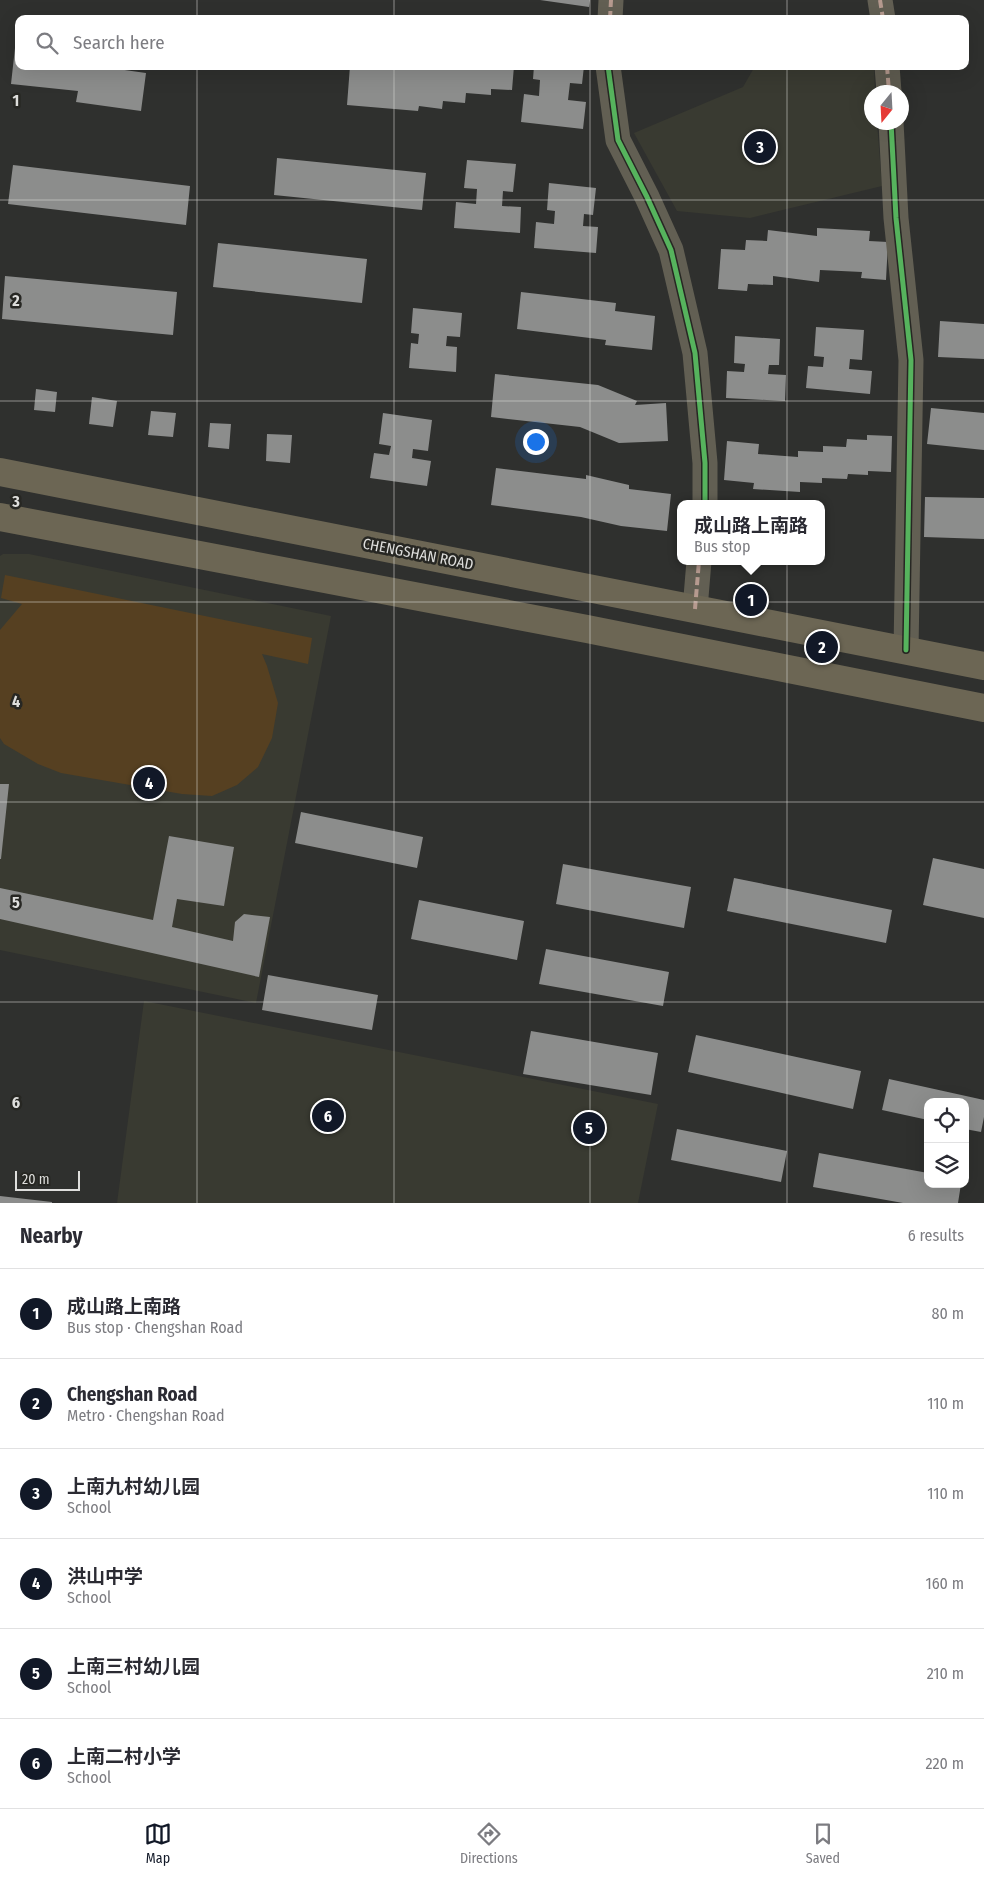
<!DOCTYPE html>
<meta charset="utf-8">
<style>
body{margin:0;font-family:"Fira Sans Condensed","Noto Sans SC",sans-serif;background:#f2f2f3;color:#2b2b33}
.controls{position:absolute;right:15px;bottom:15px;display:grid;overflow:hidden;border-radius:10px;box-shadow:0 5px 20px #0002}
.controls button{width:45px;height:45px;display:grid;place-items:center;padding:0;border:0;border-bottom:1px solid #e1e1e2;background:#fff;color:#2b2b33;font:25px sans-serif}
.compass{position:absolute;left:864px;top:85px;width:45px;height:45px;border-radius:50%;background:#fff;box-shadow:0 5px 20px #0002;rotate:198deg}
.scale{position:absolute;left:15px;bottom:12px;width:65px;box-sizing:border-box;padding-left:5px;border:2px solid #dededc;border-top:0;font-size:14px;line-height:18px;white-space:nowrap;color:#dededc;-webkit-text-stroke:4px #272723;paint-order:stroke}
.you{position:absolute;left:535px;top:441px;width:18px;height:18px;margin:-12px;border:4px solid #fff;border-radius:50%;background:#1a73e8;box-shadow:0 0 0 8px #1a73e833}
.badge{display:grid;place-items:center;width:32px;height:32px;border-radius:50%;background:#111827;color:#fff;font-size:16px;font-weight:700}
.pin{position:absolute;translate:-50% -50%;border:2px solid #fff;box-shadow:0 1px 5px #0006}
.popup{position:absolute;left:677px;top:500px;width:148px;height:65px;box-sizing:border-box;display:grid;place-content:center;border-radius:10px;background:#fff;filter:drop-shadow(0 1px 4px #0005);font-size:16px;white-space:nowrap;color:#7c7c81}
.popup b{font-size:19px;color:#2b2b33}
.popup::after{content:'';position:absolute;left:50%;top:100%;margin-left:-10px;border:10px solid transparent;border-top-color:#fff}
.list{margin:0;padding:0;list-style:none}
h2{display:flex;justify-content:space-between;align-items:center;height:65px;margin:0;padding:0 20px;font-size:21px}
h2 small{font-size:16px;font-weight:400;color:#7c7c81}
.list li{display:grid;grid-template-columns:32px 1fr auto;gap:15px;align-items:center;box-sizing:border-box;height:90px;padding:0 20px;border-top:1px solid #e1e1e2}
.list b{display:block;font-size:19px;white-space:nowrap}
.list p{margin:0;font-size:16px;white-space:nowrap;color:#7c7c81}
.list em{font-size:16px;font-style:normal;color:#7c7c81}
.icon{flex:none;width:28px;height:28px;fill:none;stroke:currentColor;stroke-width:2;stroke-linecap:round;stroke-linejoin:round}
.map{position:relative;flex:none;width:984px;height:1203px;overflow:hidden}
.search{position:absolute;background:#fff;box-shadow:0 5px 20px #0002;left:15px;right:15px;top:15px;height:55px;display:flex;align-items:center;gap:12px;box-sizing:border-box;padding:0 18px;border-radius:10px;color:#7c7c81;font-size:19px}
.sheet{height:605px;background:#fff}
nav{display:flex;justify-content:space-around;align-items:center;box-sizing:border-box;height:70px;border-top:1px solid #e1e1e2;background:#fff;font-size:14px;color:#7c7c81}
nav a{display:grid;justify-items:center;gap:2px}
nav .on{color:#111827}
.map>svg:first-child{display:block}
.built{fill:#393a31}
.green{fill:#564021}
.building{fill:#8c8d8c}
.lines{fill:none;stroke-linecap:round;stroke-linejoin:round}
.minor{stroke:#625f53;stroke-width:25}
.major{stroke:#6c6654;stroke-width:28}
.quiet{stroke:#b69a8f;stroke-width:4;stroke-dasharray:8 4;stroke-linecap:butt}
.cycleway-casing{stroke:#272723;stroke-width:8}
.cycleway{stroke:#56b35d;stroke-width:5}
.grid{fill:none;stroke:#dededc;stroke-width:1;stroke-opacity:0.55}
.labels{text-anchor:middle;stroke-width:5;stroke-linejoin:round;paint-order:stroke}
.street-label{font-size:15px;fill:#dededc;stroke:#272723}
.grid-label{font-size:16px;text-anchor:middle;font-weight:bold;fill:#dededc;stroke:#272723;stroke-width:5;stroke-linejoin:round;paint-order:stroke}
</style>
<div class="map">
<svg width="984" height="1203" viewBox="0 0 984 1203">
<rect width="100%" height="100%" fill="#2f302e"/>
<path class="built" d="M755,66H874L875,92H872V122L877,123L882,186L750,218L677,211L634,133L743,87Z
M3,554H29L331,616L256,1003L0,950V556Z
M144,1001L658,1104L638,1203H117Z"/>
<path class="green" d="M5,575L312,638L308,664L262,654L267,666L278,703L272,738L258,767L237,785L212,796L182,794L61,773L38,764L4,744L0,738V630L22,604L1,598Z"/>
<path class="building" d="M540,0H590L589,7Z
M15,48L19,49V66H96L146,73L141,111L76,102L78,91L11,84Z
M350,66H514L512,90L491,89V95L466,93L465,103L443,101L442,109L419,106L418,111L347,105Z
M534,66H584L582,84L570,83L568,100L586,102L583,129L521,122L524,94L539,96L540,80L533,79Z
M277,158L426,173L422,210L274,195Z
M467,160L516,164L513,192L503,191L502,206L521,207L520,233L454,228L456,202L476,204L477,189L464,188Z
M13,165L190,186L186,225L8,204Z
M549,183L596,188L593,215L584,214L583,226L598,227L596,253L534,248L536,222L554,224L555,211L547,210Z
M817,228L870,231L869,241L888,242L886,280L861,278L862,272L820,270L819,282L773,276V285L748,284L747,291L718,289L721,249L745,250L746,240L767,241L768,230L817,236Z
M218,243L367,259L362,303L213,287Z
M5,276L177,292L173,335L2,319Z
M521,292L616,303L615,311L655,316L652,350L605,345L606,340L517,329Z
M413,308L462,313L460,337L447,336L446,346L457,347L456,372L409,368L411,343L418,344L419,334L411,333Z
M940,321L984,324V359L938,357Z
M816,327L864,330L862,360L850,359L849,369L872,371L870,394L806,388L808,366L823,367L824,357L814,356Z
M735,336L780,339L779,365H769L768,374L786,375L785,401L726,398L727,371L744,372L745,364L734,363Z
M495,374L598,385L637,401L635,405L666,403L668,441L619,443L580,427L491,417Z
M36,389L57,392L55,412L34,410Z
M92,397L117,401L113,427L89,424Z
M931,408L984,413V450L927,444Z
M151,411L176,413L173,437L148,435Z
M383,413L432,420L428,451L413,449L412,458L431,461L427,486L370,478L374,453L389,455L391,446L379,444Z
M210,423L231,424L229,449L208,447Z
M267,434L292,435L290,463L266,461Z
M867,435L892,436L891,472L868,471V475L848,474L847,479L822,478V483L800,482V492L753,489L754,483L724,480L727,441L759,444L758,454L798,457V451L823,452V446L846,447L847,439L867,440Z
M496,468L586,479V475L629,485V489L671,494L667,531L621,526L581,517L491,505Z
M925,497L984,498V539L924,537Z
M0,784H9L1,859H0Z
M301,812L423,837L417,868L295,843Z
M169,836L234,847L224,906L177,899L172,927L233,941L235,922L244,914L270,917L259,977L0,919V888L153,920Z
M933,858L984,869V918L923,905Z
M563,864L691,887L684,928L556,904Z
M734,878L892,910L886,943L727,911Z
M419,900L524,921L517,960L411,939Z
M546,949L669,972L663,1006L539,984Z
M268,975L378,995L372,1030L262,1010Z
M531,1031L658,1053L651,1095L523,1074Z
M696,1035L861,1071L853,1109L688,1072Z
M889,1079L984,1100V1117L981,1132L965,1129V1102H928V1120L882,1110Z
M677,1129L787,1151L781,1182L671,1160Z
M819,1153L928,1173V1184H961L958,1203H903L813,1187Z
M0,1196L52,1202V1203H0Z"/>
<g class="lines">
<path class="minor" d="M880,0L883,19
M610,19L611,0
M608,66L618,140L647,197L671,250L695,353L705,463V504
M887,66L889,92
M891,122L896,218L911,360L906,650
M695,609L699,561"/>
<path class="major" d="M0,472L984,666
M0,517L587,629L984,708"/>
<path class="quiet" d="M880,0L883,19
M610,19L611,0
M887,66L889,92
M695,609L699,561"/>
<defs>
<path id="cycleway" d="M608,66L618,140L647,197L671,250L695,353L705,463V504
M891,122L896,218L911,360L906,650"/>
</defs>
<use href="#cycleway" class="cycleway-casing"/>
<use href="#cycleway" class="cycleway"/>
</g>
<path class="grid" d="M197,0V19M394,0V19M590,0V19M787,0V19M197,66V1203M394,66V1203M590,66V1203M787,66V1203M0,200H984M0,401H984M0,602H984M0,802H984M0,1002H984"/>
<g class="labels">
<g class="street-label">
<text transform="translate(418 554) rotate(11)" y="5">CHENGSHAN ROAD</text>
</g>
</g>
<g class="grid-label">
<text x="16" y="106">1</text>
<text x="16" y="306">2</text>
<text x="16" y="507">3</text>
<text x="16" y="707">4</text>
<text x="16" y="908">5</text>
<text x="16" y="1108">6</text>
</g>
</svg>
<div class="controls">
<button><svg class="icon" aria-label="locate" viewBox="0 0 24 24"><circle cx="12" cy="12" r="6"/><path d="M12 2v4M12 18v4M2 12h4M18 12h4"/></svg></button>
<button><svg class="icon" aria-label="layers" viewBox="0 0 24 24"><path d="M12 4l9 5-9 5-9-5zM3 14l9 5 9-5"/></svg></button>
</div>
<svg class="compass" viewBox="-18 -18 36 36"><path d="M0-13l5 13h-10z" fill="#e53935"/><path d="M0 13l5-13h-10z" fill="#7c7c81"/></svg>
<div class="scale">20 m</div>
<div class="you"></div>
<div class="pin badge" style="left:751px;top:600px">1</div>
<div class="popup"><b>成山路上南路</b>Bus stop</div>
<div class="pin badge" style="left:822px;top:647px">2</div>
<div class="pin badge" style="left:760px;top:147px">3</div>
<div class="pin badge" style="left:149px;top:783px">4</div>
<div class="pin badge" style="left:589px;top:1128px">5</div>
<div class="pin badge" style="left:328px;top:1116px">6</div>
<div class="search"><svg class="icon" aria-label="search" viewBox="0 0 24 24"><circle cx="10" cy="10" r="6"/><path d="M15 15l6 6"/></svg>Search here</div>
</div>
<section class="sheet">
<h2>Nearby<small>6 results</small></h2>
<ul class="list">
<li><span class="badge">1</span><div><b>成山路上南路</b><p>Bus stop · Chengshan Road</p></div><em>80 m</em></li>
<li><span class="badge">2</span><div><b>Chengshan Road</b><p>Metro · Chengshan Road</p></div><em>110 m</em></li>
<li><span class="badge">3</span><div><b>上南九村幼儿园</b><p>School</p></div><em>110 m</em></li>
<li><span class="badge">4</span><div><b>洪山中学</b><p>School</p></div><em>160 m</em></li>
<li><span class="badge">5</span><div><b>上南三村幼儿园</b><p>School</p></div><em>210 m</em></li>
<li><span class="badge">6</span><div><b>上南二村小学</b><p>School</p></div><em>220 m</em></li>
</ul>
</section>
<nav>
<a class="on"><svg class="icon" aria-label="map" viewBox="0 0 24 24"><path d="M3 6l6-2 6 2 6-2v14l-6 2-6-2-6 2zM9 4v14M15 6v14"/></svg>Map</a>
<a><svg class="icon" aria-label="directions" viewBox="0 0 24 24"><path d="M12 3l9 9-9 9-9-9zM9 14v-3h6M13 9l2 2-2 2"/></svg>Directions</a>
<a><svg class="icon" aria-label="saved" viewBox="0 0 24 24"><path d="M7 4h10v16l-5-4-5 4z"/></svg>Saved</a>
</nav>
